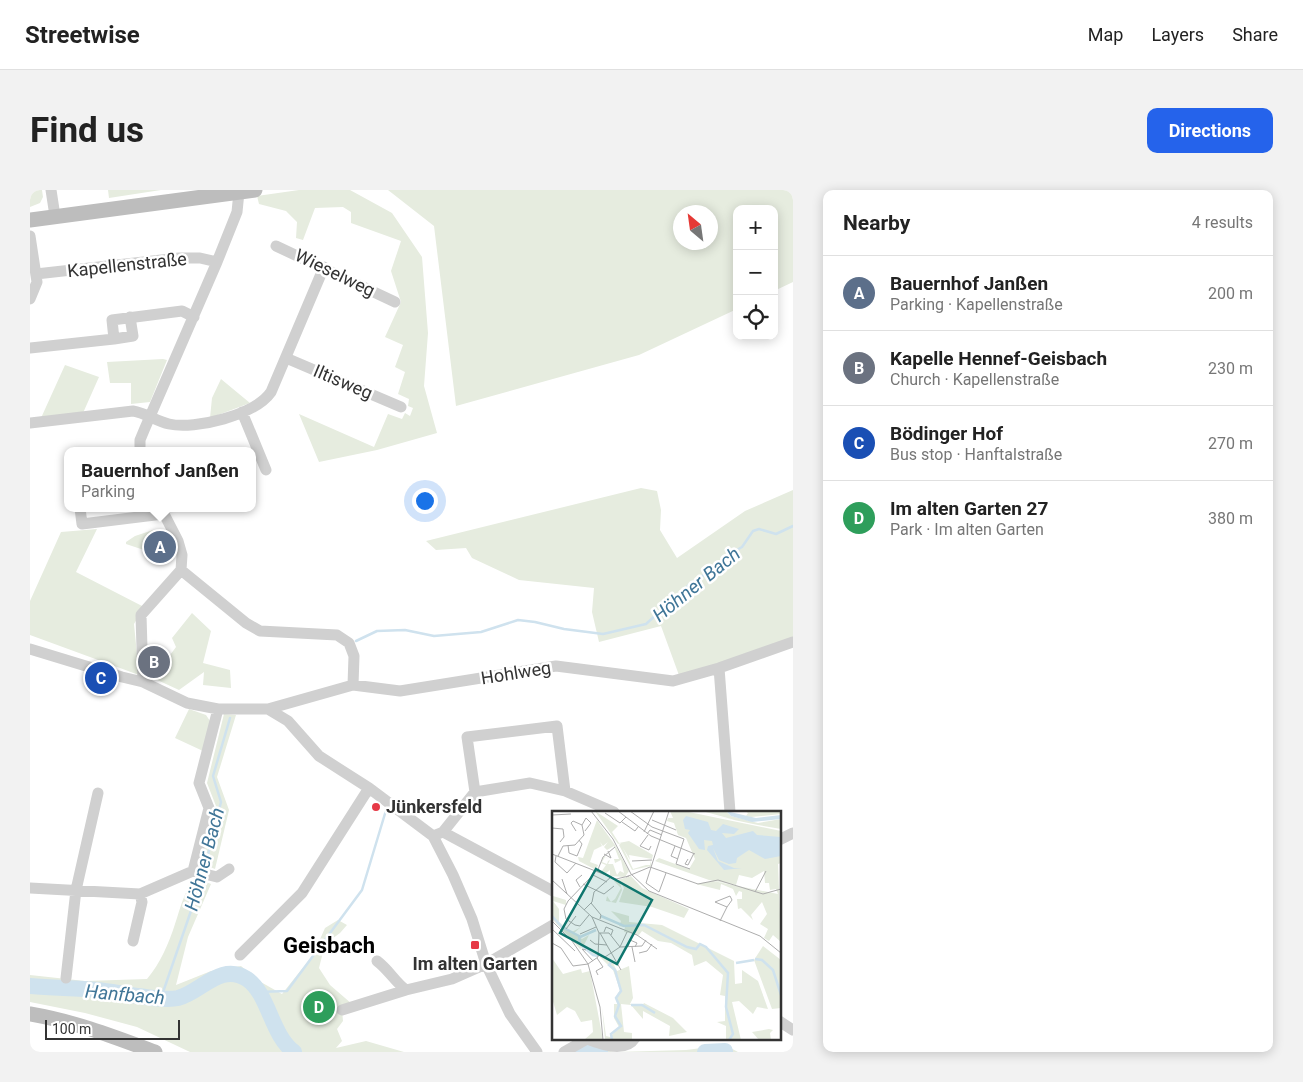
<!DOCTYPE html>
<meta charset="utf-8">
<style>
body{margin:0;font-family:Roboto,sans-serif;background:#f2f2f2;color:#222}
.controls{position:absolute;right:15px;top:15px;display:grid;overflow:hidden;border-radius:10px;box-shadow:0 2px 12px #0003}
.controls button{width:45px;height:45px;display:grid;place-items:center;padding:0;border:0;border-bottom:1px solid #e0e0e0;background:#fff;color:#222;font:25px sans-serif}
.compass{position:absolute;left:643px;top:15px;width:45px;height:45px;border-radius:50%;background:#fff;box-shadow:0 2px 12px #0003;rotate:331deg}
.scale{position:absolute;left:15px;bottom:12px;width:135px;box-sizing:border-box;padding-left:5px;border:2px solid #333;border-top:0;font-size:14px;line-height:18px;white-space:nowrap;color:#333;-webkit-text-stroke:4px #fff;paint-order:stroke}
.you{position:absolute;left:394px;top:310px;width:18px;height:18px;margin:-12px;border:4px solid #fff;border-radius:50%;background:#1a73e8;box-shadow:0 0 0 8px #1a73e833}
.badge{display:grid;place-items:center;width:32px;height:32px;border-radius:50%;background:#2563eb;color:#fff;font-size:16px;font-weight:700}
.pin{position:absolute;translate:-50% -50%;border:2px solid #fff;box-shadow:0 1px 5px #0006}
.popup{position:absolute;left:34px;top:257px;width:192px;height:65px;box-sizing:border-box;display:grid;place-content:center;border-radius:10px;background:#fff;filter:drop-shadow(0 1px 4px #0005);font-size:16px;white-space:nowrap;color:#767676}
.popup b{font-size:19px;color:#222}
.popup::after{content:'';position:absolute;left:50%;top:100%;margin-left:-10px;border:10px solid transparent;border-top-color:#fff}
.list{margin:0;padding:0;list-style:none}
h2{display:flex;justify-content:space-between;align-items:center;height:65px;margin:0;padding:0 20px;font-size:21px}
h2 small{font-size:16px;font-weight:400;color:#767676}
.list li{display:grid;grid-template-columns:32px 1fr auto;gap:15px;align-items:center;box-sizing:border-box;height:75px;padding:0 20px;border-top:1px solid #e0e0e0}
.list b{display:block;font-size:19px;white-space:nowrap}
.list p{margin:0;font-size:16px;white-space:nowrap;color:#767676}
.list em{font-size:16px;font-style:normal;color:#767676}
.icon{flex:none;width:28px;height:28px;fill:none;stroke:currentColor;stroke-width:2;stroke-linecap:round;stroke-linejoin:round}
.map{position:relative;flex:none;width:763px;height:862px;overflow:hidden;border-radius:10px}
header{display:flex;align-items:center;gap:30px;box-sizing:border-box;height:70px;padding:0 25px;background:#fff;border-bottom:1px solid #e0e0e0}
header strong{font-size:24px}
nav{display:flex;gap:28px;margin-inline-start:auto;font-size:18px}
.intro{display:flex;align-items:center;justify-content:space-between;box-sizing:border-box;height:120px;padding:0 30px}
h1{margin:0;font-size:35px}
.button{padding:12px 22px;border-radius:10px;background:#2563eb;color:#fff;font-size:18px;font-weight:700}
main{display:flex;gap:30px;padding:0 30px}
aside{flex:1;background:#fff;border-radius:10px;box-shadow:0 2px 12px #0003}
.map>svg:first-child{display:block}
.green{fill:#e6ecdf;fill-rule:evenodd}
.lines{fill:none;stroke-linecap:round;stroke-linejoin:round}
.stream{stroke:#cfe2ee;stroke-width:2.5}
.river{stroke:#cfe2ee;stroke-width:16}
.minor{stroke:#d0d0d0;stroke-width:11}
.secondary{stroke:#bdbdbd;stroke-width:15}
.poi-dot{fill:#e63946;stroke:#fff;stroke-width:2}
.labels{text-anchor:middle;stroke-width:5;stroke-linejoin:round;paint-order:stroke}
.street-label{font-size:18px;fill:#333;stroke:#fff}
.poi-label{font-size:18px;font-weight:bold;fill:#333;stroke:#fff;text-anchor:start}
.water-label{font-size:19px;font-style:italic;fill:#3f7597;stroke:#fff}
.district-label{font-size:22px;font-weight:bold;fill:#000;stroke:#fff}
.inset-river{fill:none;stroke:#cfe2ee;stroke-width:2.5}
.inset-road{fill:none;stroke:#adadad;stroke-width:1}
.view{fill:#0f766e;fill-opacity:0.15;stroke:#0f766e;stroke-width:2.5}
.inset-edge{fill:none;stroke:#333;stroke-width:2.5}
</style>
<header>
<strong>Streetwise</strong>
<nav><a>Map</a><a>Layers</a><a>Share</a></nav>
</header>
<div class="intro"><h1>Find us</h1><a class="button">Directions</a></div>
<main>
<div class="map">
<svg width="763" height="862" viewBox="0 0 763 862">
<rect width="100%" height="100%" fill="#fff"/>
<path class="green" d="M0,0H12L13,7L10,13L0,17Z
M78,0H131L79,8Z
M269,0H320L362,23L392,67L398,143L394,196L407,243L347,260L289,272L269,224L344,257L358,224L372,229L375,223L380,226L383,218L378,216L379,209L368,204L375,182L365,177L373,155L355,147L371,112L361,81L371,51L321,33V22L313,17L285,18L273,50L266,48L267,32L256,21L229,14L227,6Z
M358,0H763V92L744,101V19H707V119L609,165L426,216L404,36ZM651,22H681V52H651Z
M133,169L137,170L120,212L101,214V193H80L77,172Z
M35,175L69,187L53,223L11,228Z
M191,189L220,213L180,228L182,208Z
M611,298L627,301L631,320L630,340L647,368L715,321L763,300V452L650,488L631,436L569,452L562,422L564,398L489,390L442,368L436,358L406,360L396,351Z
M67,339L46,382L114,417L104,434L109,485L0,445V411L31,342Z
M123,340L125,341L117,361L96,354V352L105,346Z
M162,423L181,441L173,473L200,480L201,498L173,495L174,482L149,500L123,488L146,457L142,448Z
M159,519L176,525L180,531L173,561L145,548Z
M194,524L206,525L187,587L199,620L185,679L170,673L186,616L177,593Z
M166,688L181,694L158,747L146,795L181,781L211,776L229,791L252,804L283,765L295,738L308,730L317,735L310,743L295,754L289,778L300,795L322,814L312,820L313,831L307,839L312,851L306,858L336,851L374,862H160L107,837L55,823L0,812V785L55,791L117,789C130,774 139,753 145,734C151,717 153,702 166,688Z
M695,855L708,862H545L552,857L585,862L656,860Z"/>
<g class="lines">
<path class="stream" d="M326,451L347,441L375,440L404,446L451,442L488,430L505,432L534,439L573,444L616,434L660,394L683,379L700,364L712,357L723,341L729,339L746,344L763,336
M174,681L191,612L183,586L200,528
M228,802L257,801L332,700L357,617
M131,808L173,686
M695,861L696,862"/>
<path class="river" d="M0,796C23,798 46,798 68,800C87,802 131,812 148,808C171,802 191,772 217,789C239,804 241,845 264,862
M553,862L560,860L570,862
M675,862L695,861"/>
<path class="minor" d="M21,0L25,26
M0,46L7,92L0,109
M246,56L365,112
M6,84L149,68H170L187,72
M100,127L103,146L84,149L82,130L152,121L164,127
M0,158L84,149
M256,168L371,217
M212,222L236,280
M0,233L103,221C116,223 126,231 139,234C165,240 225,225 241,202L294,77
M110,261V250L115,238L187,72L207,22L209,2
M50,318L52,334L133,324
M151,380L216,433L230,441L307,445L319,453L324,466L323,495
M0,459L92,487L113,492L157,513L188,519H238L258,531L289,566L339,598L403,646L423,685L442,729L456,774L480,824L507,862
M689,478L700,622
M113,492L111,425L151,380L152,365L148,351L131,318
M238,519L323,495L370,501L526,476L643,491L689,478L763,452
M445,602L437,547L527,536L535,601
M413,642L523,701
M403,646L413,642L445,602L500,593L535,601L584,622
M749,650L763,643
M163,681L187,687L199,679
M0,698L110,704L163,681L179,618L169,593L188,519
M103,751L112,712L110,704
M210,765L272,703L339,598
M347,771C359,780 365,792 376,800L422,789L456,774L523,735
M36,788L46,700L68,603
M312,820L376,800
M749,831L763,840
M534,862L557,849C574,856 596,862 605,848"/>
<path class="secondary" d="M0,30L225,0
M0,824C46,832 82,846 125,862"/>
</g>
<g class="poi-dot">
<circle cx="346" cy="617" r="5"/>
<rect x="440" y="750" width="10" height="10" rx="2.5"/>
</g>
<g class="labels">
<g class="street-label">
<text transform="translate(97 75) rotate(-6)" y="6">Kapellenstraße</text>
<text transform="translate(305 83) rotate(26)" y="6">Wieselweg</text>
<text transform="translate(313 192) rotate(23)" y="6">Iltisweg</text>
<text transform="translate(486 483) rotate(-9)" y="6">Hohlweg</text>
</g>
<g class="poi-label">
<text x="356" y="623">Jünkersfeld</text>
<text x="445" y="780" text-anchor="middle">Im alten Garten</text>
</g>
<g class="water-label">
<text transform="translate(666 394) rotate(-39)" y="7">Höhner Bach</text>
<text transform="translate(174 669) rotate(-75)" y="7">Höhner Bach</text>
<text transform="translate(95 804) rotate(5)" y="7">Hanfbach</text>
</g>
<g class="district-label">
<text x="299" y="763">Geisbach</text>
</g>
</g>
<g transform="translate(522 621)">
<rect width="229" height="229" fill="#fff"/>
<path d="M43,0L66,15L60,21L67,32L77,30L101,44L100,48L77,44L78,49L71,37L81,58L94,54H98L99,49V55L80,59L67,34L69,32L66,33ZM118,0H132L229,20V52L226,53L229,131L221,124L217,130L212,127L216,118L208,113L215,103L210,91L199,104L201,109L189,97L186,98L185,88H190V81L187,80L184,85L181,78L169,73L168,79L144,73L161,70L226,83L224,78L218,79L217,72H213L212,60L200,67L187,64L184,74L157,69L103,50L107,47L137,58L143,48L134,27L126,24L122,12L115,10L116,7H121ZM139,0L183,9L150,0H174L179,5L206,12L229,8V18L206,14ZM193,0H229V3L199,6L194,5L196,2ZM45,9L63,34L77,60L73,66L58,65V59L53,63L49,61L54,54L49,52L52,45L57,48L53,46L50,51L55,53L56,50L58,49L56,53H61L65,64L68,60L72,62L69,49L63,52L62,48H67L62,35L55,39L52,36L56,31L51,35L48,31L50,35L42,39L38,51L46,54L44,59L27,50L26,46L31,47ZM79,65L90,77L137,98L132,107L100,96L67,91L72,77L68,71L70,79L64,92L54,90L55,85L59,91L63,88L69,77L62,70ZM1,85L14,89V94L1,90L7,98V111L20,121L29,116L22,122L30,128L37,124L32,134L45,144L44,146L32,136L28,138L0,108ZM59,100L77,105V111L110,114L182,150L183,173L190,172V159L206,170L216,198L205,196L201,203L187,190L180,191L189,229H174V215L165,211L173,210V185L168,184L171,164L154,150L142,155L140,144L119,132L106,130L90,120L87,124L72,121L73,116L67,115L69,110ZM211,135L229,149V197L220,198L202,149ZM47,145L60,150L65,160L77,155L81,187L78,193L90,195L92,192L121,207L135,221L117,225L118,215L91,200V208L79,194L69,193L72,221L80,222V229H53L50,196L54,225L58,226L67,216L62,207V193H67L63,187L68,179L61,159ZM0,147L11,163L29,158L30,162L38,160L51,229H32L41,221L40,209L29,211L23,200L15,196L5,204L0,187ZM217,218L221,219L218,222L219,229H207L200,221Z" fill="#e6ecdf"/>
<path d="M174,0L204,7L229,4V8L200,11L179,5ZM134,5L156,11L159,19L164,20L171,13L187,18L182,23L170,22L174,27L201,20L205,24L229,26V45L213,48L197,39L185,47L184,52L177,53L167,49L161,37L166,50L182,57H190L172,59L155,39L156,35L161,34L160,30L152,29L153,39L147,38L136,22L138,19L133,18L131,9Z" fill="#cfe2ee"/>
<path class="inset-river" d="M0,105L10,116L27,125L28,133L41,144L46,145M49,105L72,115L92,114L135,136L144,138L148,133L154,136L176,162L174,196L181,223L177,229M28,126L44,119M203,148L210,149L221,159L229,184M184,152L202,149M79,194H90L103,202M60,229L59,223L69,215L63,205L67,194L64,187L69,180L63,159L57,154L60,150"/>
<path class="inset-road" d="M39,0L61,28L79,63M66,0L99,25L143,43M78,0L100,16L132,28L124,53L138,58M53,2L68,12L74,6M0,4L19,3M100,9L124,19M70,11L83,20L86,16M30,14L34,7L39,12L33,20M0,17L11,18L12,26L8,31M92,21L102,0M95,23L98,19L110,24M96,24L88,35L97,39L99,35M16,34L17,42L25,45L30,33L27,29M123,35L119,45L126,48M0,43L64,68L77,65M52,43L59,47L56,40M4,45L3,51L15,62L24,52M6,45L11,35L23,34L32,24L30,14L21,10L19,12L24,20M136,48L133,53L136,54L142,42M80,50L100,49M45,61L51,46L63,36M114,62L107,81L94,72L117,0M79,63L97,80L208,125L229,142M41,64L55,71M74,66L98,56L146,73L166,69L211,83L229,78M10,68L15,83M0,69L40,106L47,122L46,146L36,153L21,155L9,137L0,132M31,73L52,83L62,75M28,76L24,69L30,64M203,81L214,60M39,92L49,104L48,108M32,99L40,91L42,81L59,66M37,104L28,115L23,114L14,108L12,98L16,90L39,66M40,106L85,124L105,138M0,110L20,130L36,153L48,196L51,229M168,110L175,96L163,91L178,85L180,89L175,96M0,118L23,140M14,118L24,105M52,121L54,116L61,119L59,124M47,122H57L68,136L75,121M48,122L69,159M28,123L44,116M38,129L43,133L55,134M76,136L78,129L85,132L83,136M80,136L83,151M34,139L30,138L41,150M87,142L95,140L100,133M46,144L53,146L68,136L90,135L94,129M45,147L51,156L44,160L46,164"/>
<path class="view" d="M44,58L100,89L65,153L8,122Z"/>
<rect width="229" height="229" class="inset-edge"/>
</g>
</svg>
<div class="controls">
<button>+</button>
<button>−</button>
<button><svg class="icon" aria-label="locate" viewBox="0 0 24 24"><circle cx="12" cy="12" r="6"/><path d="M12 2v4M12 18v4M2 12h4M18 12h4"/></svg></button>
</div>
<svg class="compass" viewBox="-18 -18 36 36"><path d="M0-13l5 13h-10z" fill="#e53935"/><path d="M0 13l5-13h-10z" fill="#767676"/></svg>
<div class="scale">100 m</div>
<div class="you"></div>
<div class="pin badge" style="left:130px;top:357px;background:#5c6f8a">A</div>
<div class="popup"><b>Bauernhof Janßen</b>Parking</div>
<div class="pin badge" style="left:124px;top:472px;background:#6b7280">B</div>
<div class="pin badge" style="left:71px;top:488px;background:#1a4fb4">C</div>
<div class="pin badge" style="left:289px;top:817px;background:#2e9e5b">D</div>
</div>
<aside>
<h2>Nearby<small>4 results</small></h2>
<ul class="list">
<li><span class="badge" style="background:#5c6f8a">A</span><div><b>Bauernhof Janßen</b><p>Parking · Kapellenstraße</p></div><em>200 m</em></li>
<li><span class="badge" style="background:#6b7280">B</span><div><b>Kapelle Hennef-Geisbach</b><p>Church · Kapellenstraße</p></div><em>230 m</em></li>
<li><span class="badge" style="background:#1a4fb4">C</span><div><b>Bödinger Hof</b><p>Bus stop · Hanftalstraße</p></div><em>270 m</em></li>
<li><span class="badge" style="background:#2e9e5b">D</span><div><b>Im alten Garten 27</b><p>Park · Im alten Garten</p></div><em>380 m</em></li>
</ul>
</aside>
</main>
